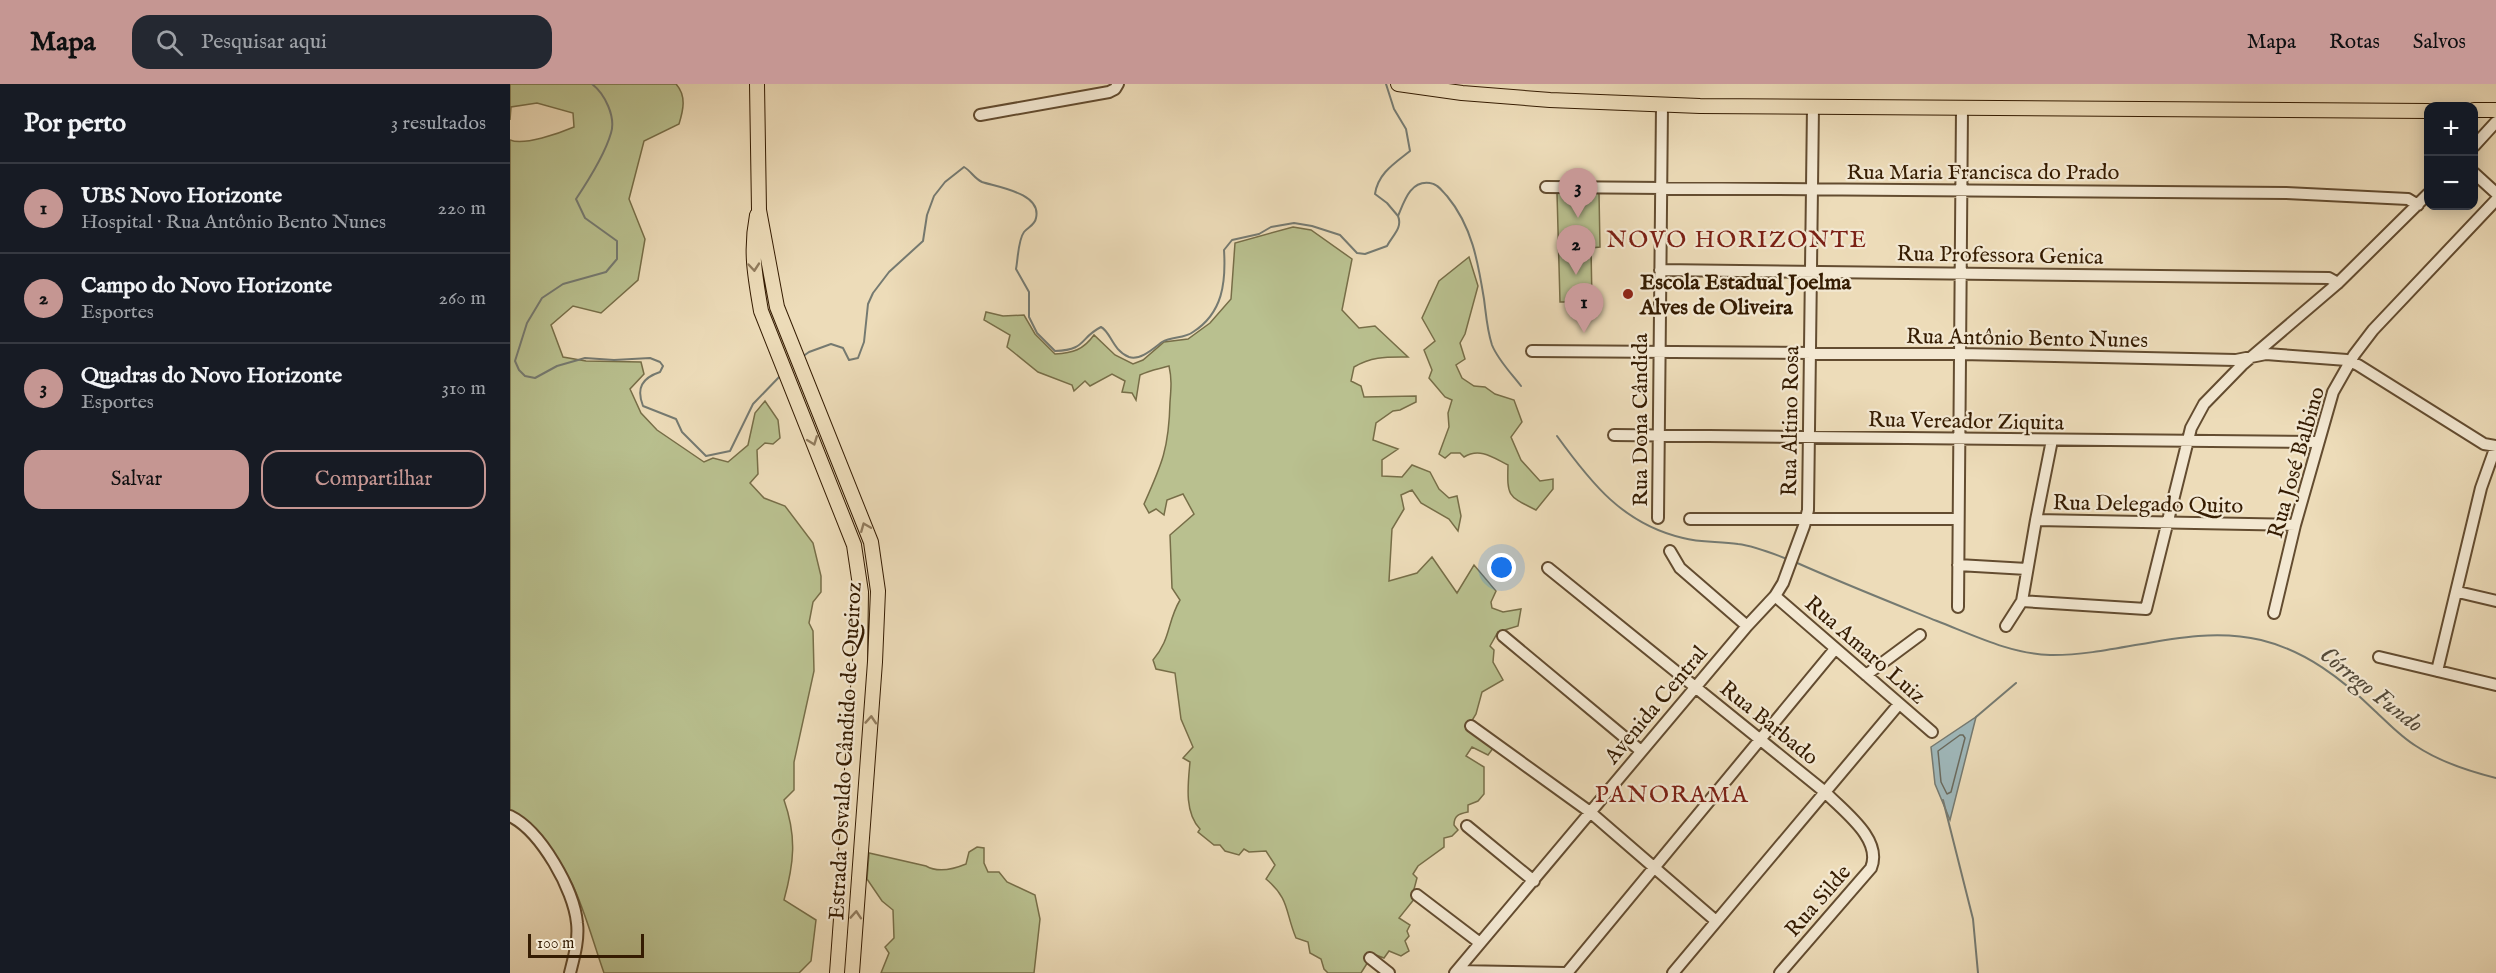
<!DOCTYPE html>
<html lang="pt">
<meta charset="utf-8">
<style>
body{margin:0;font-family:"IM FELL English",serif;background:#242831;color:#f1f3f6}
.controls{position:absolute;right:18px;top:18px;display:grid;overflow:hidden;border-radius:12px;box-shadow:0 3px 15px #0003}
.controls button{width:54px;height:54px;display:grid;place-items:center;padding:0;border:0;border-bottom:2px solid #363941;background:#171b24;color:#f1f3f6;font:30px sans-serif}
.scale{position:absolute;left:18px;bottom:15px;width:116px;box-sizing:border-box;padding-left:6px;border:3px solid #351c02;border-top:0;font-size:16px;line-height:21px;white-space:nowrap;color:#351c02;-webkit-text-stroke:4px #f3e8d2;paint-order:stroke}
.you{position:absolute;left:992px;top:484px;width:21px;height:21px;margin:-15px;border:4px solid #fff;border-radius:50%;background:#1a73e8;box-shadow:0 0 0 9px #1a73e833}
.badge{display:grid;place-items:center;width:39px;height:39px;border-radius:50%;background:#c59692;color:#111;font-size:20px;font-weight:700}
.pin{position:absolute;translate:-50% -50px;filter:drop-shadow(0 2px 3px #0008)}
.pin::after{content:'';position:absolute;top:32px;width:21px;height:18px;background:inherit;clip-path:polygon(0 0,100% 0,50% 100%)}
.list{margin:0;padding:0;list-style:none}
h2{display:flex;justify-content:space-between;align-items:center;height:78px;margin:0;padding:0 24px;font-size:26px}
h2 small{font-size:20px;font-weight:400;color:#9ea1a6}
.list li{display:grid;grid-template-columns:39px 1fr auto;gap:18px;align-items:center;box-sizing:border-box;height:90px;padding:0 24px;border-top:2px solid #363941}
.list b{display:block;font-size:22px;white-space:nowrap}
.list p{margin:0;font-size:20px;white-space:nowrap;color:#9ea1a6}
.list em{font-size:20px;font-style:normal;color:#9ea1a6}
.actions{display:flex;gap:12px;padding:18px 24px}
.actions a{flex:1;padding:14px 0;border:2px solid #c59692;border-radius:18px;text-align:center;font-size:21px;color:#c59692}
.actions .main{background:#c59692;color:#111}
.icon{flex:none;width:33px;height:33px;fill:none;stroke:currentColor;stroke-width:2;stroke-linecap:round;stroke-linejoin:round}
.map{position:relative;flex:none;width:1986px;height:889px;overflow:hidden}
header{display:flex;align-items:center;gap:36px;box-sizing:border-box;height:84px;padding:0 30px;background:#c59692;color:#111}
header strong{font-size:28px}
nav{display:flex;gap:33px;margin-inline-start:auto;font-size:21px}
.search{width:420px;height:54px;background:#242831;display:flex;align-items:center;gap:15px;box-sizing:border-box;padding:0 21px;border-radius:18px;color:#9ea1a6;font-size:22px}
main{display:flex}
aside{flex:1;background:#171b24}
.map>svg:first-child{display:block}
.green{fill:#b9c08f;stroke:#776e48;stroke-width:1.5}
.water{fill:#9fb8bb;stroke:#757a71;stroke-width:1.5}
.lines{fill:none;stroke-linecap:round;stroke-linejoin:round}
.shore{stroke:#6a6a5e;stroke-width:1.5}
.stream{stroke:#757a71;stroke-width:2}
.minor-casing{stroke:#634c30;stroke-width:14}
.major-casing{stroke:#351c02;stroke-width:16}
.minor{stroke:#f3e8d2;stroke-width:10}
.major{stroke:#eddcb9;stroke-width:14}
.oneway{stroke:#917c5e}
.poi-dot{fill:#8f2418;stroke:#f3e8d2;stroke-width:2}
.labels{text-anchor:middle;stroke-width:4.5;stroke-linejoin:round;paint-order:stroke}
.street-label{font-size:22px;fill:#351c02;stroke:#f3e8d2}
.poi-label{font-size:22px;font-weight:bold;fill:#351c02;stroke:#f3e8d2;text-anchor:start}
.neighbourhood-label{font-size:24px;letter-spacing:1.5px;fill:#7a1f14;stroke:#f3e8d2}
.water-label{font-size:24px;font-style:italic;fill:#554b3a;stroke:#f3e8d2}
</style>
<header>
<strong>Mapa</strong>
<div class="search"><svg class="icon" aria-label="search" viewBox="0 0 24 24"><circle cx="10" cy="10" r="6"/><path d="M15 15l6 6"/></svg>Pesquisar aqui</div>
<nav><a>Mapa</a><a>Rotas</a><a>Salvos</a></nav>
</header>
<main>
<aside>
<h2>Por perto<small>3 resultados</small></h2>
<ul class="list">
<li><span class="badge">1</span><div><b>UBS Novo Horizonte</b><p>Hospital · Rua Antônio Bento Nunes</p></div><em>220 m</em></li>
<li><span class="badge">2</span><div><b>Campo do Novo Horizonte</b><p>Esportes</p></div><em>260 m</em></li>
<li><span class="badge">3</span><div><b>Quadras do Novo Horizonte</b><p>Esportes</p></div><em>310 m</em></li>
</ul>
<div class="actions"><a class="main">Salvar</a><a>Compartilhar</a></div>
</aside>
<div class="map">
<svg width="1986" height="889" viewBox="0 0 1986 889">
<rect width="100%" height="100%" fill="#eddcb9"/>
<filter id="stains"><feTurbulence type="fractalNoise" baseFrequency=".00333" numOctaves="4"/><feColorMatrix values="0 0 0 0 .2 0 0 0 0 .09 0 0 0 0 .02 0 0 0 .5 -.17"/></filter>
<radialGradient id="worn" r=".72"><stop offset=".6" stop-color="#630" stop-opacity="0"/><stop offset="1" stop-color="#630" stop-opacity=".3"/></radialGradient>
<path class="green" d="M0,0H166C177,12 173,27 169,40L134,57L119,115L135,155L128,196L91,229L63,222L41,241L53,273L76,277L131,278L134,290L120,305L131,329L147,346L194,378L203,374L218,378L238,361L245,329L255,317L268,336L270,354L263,360L255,359L247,366L248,390L240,399L254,414L275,422L303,459L311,492V508L303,518L299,539L303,547L304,587L284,678V706L274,716C287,753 284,779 274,816L306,836L301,877L289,889H94C75,835 67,790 26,747C19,740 10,730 0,727V56C14,62 50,49 64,43L63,29L27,19L1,23L0,36Z
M1047,109H1089L1090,163L1081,164L1082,218H1050Z
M783,143L801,146L842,175L832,226L849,244L865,242L898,273C877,273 862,272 844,283L841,297L851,302L854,313L906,312V318L890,326L883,327L866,339L863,356L888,365L872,376V392L892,393L902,381L920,388L929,405L939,414L947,412L951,432L948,447L939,435L911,419L902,406L891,411L894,425L882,445L879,497L907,489L922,473L947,509L964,481L986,507L981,518L982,524L993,528L1011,525L1008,542L988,548L980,562L984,566L983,578L993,596L972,608L966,630L958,643L984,663L978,671L962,663L956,672L974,683V710L968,717L958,721V728C949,730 944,731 944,741L948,746L942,752L934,754V763L908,782L903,790L907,794L903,809L905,814L889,834L900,841L897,847L899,852L895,857L899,867L891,872L879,867L874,874L863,870L851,889H818L814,885L811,875L800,869L798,858L786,854C775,828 780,815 756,795L765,781L756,767L739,768L734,765L729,771L715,767L710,761H704L688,748L690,745C674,728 678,700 680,678L673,674L683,663L671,635L665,589L646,585L643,576C661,555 657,538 670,516L662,504L660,451L684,430L673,410L657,416L654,431L646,425L639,429L634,420C652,380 659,364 660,318C661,305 662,295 659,282C649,285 640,286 630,291L626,316L622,309L612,308L615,297L602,290L580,302L575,297L564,307L562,301L528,288L497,263L500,251L474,236L476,228L493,232L514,231L525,250L545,270C563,269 573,266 584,251L605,271L623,280L633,276L654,258L678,255L700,239L721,215L725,159Z
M959,173L968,202L955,250L950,259L955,275L946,281L952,294L964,302L975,303L985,310L1004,316L1012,338L1001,353L1011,376L1030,397L1043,395V405L1026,426C998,412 997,413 998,381C984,374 970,363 954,373L950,369H941L935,374L929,370L939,343L938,329L942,316L935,313L919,294L922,286L914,266L925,257L912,234L929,197Z
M467,763L474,764V779L478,788H489L497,798L525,811L530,835L524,889H371L379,869L375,863L384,854L383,826L372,817L357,795L359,769L416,782C428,789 444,785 456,780L459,768Z"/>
<path class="water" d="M1466,633L1440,736L1425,700L1421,663Z"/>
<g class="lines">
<path class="shore" d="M1450,651H1453L1455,654L1441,708L1437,710L1431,698L1428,667Z"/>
<path class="stream" d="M82,0C95,10 106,33 101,49C95,70 78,97 66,115L75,134L107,157V175L96,188L53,200L32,214L17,239L5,277L9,286L15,292L25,294L47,282L75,274L104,276L140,274L150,278L153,282L150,288C132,294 126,304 133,322L166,335L172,348L196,372L220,367L243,320L272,290
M876,0L884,25L896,45L900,67C885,79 868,89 865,110L877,119L888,132
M292,273L299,268L321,260L333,264L339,276L348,274L354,258L358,220L363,209L379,188L413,157L417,131L424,112L435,98L454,83C461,87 464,94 472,98C487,103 532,109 526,134C525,141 518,143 514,148C508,156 508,175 506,185L519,208V233L527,249L545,267C577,266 569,254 591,243C601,248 602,266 619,273C630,277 644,264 652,258C662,252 674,255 683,248C713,229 716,198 714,166L722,156L749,150L761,143L784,139L802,142L830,151L847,169L855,170L877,162C882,152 893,144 888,132C894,118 900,96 920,99C928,100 932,107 937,112C962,142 968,178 974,215C976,230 977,246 982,261C988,276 1001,289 1011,302
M1047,352C1081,399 1113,440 1173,454C1190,459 1210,457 1228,460C1244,462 1262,469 1277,475
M1285,478C1332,499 1380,518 1427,537C1463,551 1501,570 1540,571C1610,572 1681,539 1751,556C1796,567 1832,595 1865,627C1878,639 1891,653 1906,662C1930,678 1958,687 1986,694
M1466,633L1506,599
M1433,716L1463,835L1468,889"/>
<defs>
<path id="minor" d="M470,31L599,8L605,5L608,0
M1964,62L1986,38
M1964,89L1986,109
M1036,103L1776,109L1898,115L1908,121
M1150,186L1819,194L1828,199
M1022,267L1450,270L1726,276L1756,270L1837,276L1848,281L1974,360L1986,362
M1104,351L1808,358
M1148,434L1152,21
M1180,435H1448
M1526,436L1785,441
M1160,467L1170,484L1237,542
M1448,481L1517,485
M1038,484L1315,708C1333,727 1373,755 1361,784L1270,889
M1948,508L1986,517
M1265,512L1422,648
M1512,517L1636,525L1681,344L1694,320L1732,281L1828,199L1918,110
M1448,523L1452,24
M1764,529L1785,441L1823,308L1844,271L1863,246L1986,116
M1496,542L1512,517L1526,436L1542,356
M993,552L1131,667
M1869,573L1986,601
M1927,587L1971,404L1986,362
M1356,591L1410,551
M961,642L1080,728L1206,837
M0,732C31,747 64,806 67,839C69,856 64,873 60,889
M957,742L1024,797
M907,811L970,859
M860,874L879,889
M947,887L1055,889
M945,889L1237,542L1265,512L1273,499L1294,442L1298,426L1303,22
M1057,889L1325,565
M1163,889L1389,620"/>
<path id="major" d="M247,0L249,126L267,223L361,458L368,507L365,578L342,889
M888,0L952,9L1040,16L1190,22L1918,27
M1964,26H1986
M247,131C240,167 245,192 251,227L344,461L351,508L350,577L327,889"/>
</defs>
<use href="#minor" class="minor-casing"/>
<use href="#major" class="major-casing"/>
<use href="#minor" class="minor"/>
<use href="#major" class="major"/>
</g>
<defs><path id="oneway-chevron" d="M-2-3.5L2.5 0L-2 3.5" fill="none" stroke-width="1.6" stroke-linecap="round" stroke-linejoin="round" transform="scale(1.5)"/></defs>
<g class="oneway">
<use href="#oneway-chevron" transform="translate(244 183) rotate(85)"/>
<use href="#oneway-chevron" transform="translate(303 357) rotate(69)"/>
<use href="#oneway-chevron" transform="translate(355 443) rotate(-112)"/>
<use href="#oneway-chevron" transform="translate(361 636) rotate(-86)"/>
<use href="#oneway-chevron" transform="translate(346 831) rotate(-86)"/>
</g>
<circle class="poi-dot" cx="1118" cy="210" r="6"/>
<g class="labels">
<g class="street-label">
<text x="1473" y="95">Rua Maria Francisca do Prado</text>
<text transform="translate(1490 170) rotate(1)" y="8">Rua Professora Genica</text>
<text transform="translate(1517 253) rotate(1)" y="8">Rua Antônio Bento Nunes</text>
<text transform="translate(1129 336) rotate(-90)" y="8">Rua Dona Cândida</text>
<text transform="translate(1456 336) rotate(1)" y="8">Rua Vereador Ziquita</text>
<text transform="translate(1279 337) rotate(-89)" y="8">Rua Altino Rosa</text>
<text transform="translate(1785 378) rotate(-74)" y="8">Rua José Balbino</text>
<text transform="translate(1638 419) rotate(1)" y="8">Rua Delegado Quito</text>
<text transform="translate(1356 565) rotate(41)" y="8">Rua Amaro Luiz</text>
<text transform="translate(1145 620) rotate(-50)" y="8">Avenida Central</text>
<text transform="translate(1260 638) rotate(39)" y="8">Rua Barbado</text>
<text transform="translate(334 667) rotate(-87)" y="8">Estrada Osvaldo Cândido de Queiroz</text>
<text transform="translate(1307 816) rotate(-49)" y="8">Rua Silde</text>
</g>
<g class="poi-label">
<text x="1130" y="205">Escola Estadual Joelma<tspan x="1130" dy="25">Alves de Oliveira</tspan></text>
</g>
<g class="neighbourhood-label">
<text x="1227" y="163">NOVO HORIZONTE</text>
<text x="1162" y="718">PANORAMA</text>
</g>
<g class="water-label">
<text transform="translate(1862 605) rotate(38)" y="8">Córrego Fundo</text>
</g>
</g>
<rect width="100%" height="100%" filter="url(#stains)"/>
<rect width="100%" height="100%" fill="url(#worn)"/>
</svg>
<div class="controls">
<button>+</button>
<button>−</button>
</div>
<div class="scale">100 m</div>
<div class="you"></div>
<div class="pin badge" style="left:1074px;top:249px">1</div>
<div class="pin badge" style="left:1066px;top:191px">2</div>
<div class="pin badge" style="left:1068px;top:134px">3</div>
</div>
</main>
